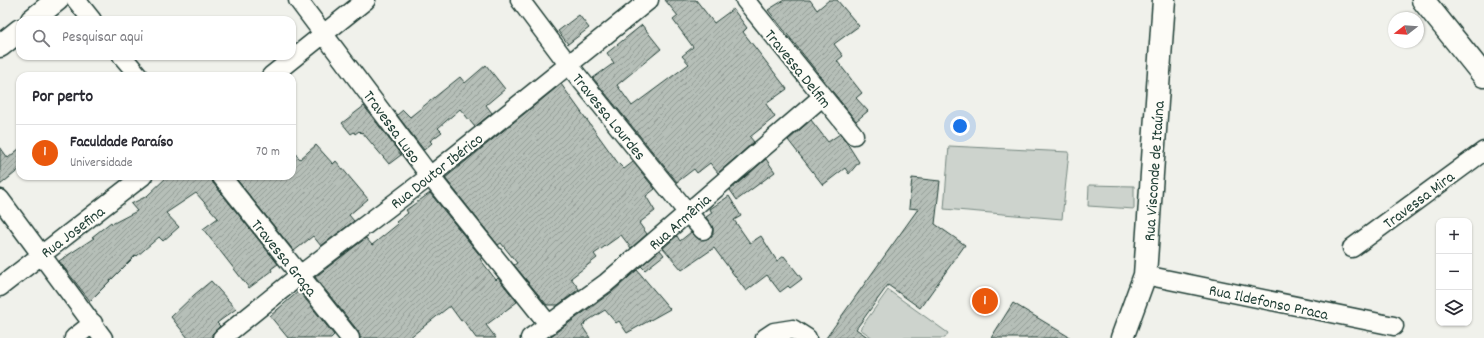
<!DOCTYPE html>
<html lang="pt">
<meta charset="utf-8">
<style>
body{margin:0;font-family:Dekko,sans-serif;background:#f2f2f3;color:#2b2b33}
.controls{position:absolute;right:12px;bottom:12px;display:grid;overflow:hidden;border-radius:8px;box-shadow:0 1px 3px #0004}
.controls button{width:36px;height:36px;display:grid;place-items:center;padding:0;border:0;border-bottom:1px solid #e1e1e2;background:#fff;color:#2b2b33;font:20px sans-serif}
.compass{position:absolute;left:1388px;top:12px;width:36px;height:36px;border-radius:50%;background:#fff;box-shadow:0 1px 3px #0004;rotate:253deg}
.you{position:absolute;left:960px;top:126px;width:14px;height:14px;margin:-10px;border:3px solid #fff;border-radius:50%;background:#1a73e8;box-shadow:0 0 0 6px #1a73e833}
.badge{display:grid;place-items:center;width:26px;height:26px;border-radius:50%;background:#ea580c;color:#fff;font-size:13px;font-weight:700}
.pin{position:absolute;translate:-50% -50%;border:2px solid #fff;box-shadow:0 1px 4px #0006}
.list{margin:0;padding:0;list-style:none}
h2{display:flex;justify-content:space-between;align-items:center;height:52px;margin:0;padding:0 16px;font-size:17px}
h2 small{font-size:13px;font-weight:400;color:#7c7c81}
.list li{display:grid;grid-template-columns:26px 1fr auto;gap:12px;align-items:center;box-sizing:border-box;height:56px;padding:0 16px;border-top:1px solid #e1e1e2}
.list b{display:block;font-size:15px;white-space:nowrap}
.list p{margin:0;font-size:13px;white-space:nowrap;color:#7c7c81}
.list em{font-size:13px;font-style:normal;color:#7c7c81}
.icon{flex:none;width:22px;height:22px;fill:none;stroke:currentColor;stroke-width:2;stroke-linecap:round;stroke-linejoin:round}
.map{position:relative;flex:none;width:1484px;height:338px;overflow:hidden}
.search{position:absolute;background:#fff;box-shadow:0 1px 3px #0004;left:16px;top:16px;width:280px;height:44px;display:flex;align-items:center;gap:10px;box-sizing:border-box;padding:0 14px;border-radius:12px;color:#7c7c81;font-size:15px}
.panel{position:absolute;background:#fff;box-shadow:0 1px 3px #0004;left:16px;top:72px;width:280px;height:108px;border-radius:12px}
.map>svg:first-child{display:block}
.grass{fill:#cdd3cd;stroke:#768880}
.building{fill:url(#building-hatch);stroke:#1f3d34}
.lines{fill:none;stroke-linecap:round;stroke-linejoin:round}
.street-casing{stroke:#1f3d34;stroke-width:21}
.secondary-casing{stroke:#1f3d34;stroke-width:25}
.primary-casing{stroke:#1f3d34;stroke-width:25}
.street{stroke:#fdfcf7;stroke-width:18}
.secondary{stroke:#fdfcf7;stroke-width:22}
.primary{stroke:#fdfcf7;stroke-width:22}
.labels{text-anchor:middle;stroke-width:4;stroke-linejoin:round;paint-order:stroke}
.street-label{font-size:16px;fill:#1f3d34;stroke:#fdfcf7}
</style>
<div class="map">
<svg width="1484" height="338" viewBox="0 0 1484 338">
<defs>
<pattern id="building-hatch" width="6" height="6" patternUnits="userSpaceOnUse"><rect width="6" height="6" fill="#b6bfb8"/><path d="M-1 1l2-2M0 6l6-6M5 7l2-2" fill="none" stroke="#939c96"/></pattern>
</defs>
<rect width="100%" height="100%" fill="#f0f1eb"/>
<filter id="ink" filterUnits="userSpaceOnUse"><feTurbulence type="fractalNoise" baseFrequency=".025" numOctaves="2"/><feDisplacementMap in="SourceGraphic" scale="8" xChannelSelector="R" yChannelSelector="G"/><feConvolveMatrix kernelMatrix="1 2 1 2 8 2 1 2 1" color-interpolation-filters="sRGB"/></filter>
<g filter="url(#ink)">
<path class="grass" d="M949,146L1069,152L1062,219L944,209Z
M1089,185L1134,186V209L1088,206Z
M888,290L948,333L945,338H873L860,329Z"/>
<path class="building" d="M665,0H696L714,23L733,9L747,28L743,32L787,89L766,104L775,117L750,137L754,142L718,173L710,163L697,173L694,169L677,182L593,78L614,63L607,53L642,25L661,49L617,85L632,106L689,64L682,56L693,47L673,20L678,16Z
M784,0H810L817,10L829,0H837L859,26L834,44L843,56L837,61L862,93L856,98L868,111L856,121L768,10Z
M579,15L589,28L568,44L558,31Z
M486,65L505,89L486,105L492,113L475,127L460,109L438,128L442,132L430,141L432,143L424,150L397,115L403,110L410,117L460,77L465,83Z
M561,84L618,163L624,169L633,162L655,189L646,196L655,211L639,223L647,234L631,248L621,235L594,254L597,258L571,278L579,289L558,305H547L514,265L517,263L501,243L498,245L445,178Z
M364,106L401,155L389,164L362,132L361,133L359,131L355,134L354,132L351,134L342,123Z
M811,120L828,142L840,134L845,140L859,162L849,174L845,168L823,185L788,140Z
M316,145L333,164L336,161L368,199L349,215L354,221L321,246L313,236L294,251L234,176H292V150L300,159Z
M0,147L8,158L20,148V169L0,185Z
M766,159L775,172L737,200L730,190Z
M168,176H211L213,183L278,264L271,269L272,271L249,288L203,229L218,218L196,193L166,213L179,227L163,241L159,237L137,256L136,255L90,301L59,261L94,238L92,237L111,222L112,224L137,211L131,204L147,196Z
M912,178L940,181L935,224L965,245L920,308L888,285L856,329L869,338H826L918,209L909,208Z
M430,193L482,258L480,259L496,280L498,278L517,302L486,325L496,338H476L463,320L461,321L450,306L409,338H360L358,331L315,277L366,238L372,245L398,224L396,222L408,213L406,210Z
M729,196L741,216L734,220L750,243L761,236L777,261L784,256L802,279L790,288L788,286L780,292L767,275L746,291L714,248L682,270L663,248L677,236L680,241L691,232L700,240L710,238L713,234V228L706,217L712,213L710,209Z
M660,250L664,255L645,270L641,266Z
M637,270L670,309L627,333L619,321L616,323L605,310L584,323L585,324L582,326L590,338H548L612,292Z
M211,281L236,309L217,323L220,326L212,334V338H188L171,317L194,295Z
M299,291L334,335L331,338H288L270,316Z
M1013,303L1071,338H991Z"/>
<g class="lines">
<defs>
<path id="street" d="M76,0L92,20
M298,0L430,176L549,325
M520,0L568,64L688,213L703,230
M745,0L854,135
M122,56L139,76
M271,76L366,0
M221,176L350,338
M0,199L103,338
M1352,248L1484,151
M1145,275L1394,326
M0,287L143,176
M74,338L93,323
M222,338L300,275L430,176L649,0
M530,338L606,283L822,97
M765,338L774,332L793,329L807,338"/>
<path id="secondary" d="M32,20L57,0
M0,46L20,30
M1122,338L1145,275L1164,0"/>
<path id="primary" d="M1423,0L1484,76"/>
</defs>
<use href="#street" class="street-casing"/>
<use href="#secondary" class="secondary-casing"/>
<use href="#primary" class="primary-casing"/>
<use href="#street" class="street"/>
<use href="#secondary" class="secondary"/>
<use href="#primary" class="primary"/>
</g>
</g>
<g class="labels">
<g class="street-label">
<text transform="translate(799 68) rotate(51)" y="6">Travessa Delfim</text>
<text transform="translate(610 116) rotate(51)" y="6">Travessa Lourdes</text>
<text transform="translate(393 126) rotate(54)" y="6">Travessa Luso</text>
<text transform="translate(436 170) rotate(-38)" y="6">Rua Doutor Ibérico</text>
<text transform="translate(1153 171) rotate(-86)" y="6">Rua Visconde de Itaúna</text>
<text transform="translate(1418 199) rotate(-37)" y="6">Travessa Mira</text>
<text transform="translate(679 221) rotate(-41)" y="6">Rua Armênia</text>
<text transform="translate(72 231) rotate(-37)" y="6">Rua Josefina</text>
<text transform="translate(285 257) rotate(51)" y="6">Travessa Graça</text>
<text transform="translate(1269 301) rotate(12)" y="6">Rua Ildefonso Praca</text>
</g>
</g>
</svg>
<div class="controls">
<button>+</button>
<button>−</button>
<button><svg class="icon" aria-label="layers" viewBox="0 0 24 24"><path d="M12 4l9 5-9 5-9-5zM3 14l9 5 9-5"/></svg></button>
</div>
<svg class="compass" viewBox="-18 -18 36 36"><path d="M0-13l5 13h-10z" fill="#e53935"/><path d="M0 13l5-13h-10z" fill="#7c7c81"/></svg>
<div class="you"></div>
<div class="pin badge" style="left:985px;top:301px">1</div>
<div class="search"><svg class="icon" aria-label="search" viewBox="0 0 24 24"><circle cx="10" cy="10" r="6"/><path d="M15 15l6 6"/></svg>Pesquisar aqui</div>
<section class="panel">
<h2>Por perto<small></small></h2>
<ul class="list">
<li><span class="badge">1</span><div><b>Faculdade Paraíso</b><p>Universidade</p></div><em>70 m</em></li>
</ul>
</section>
</div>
